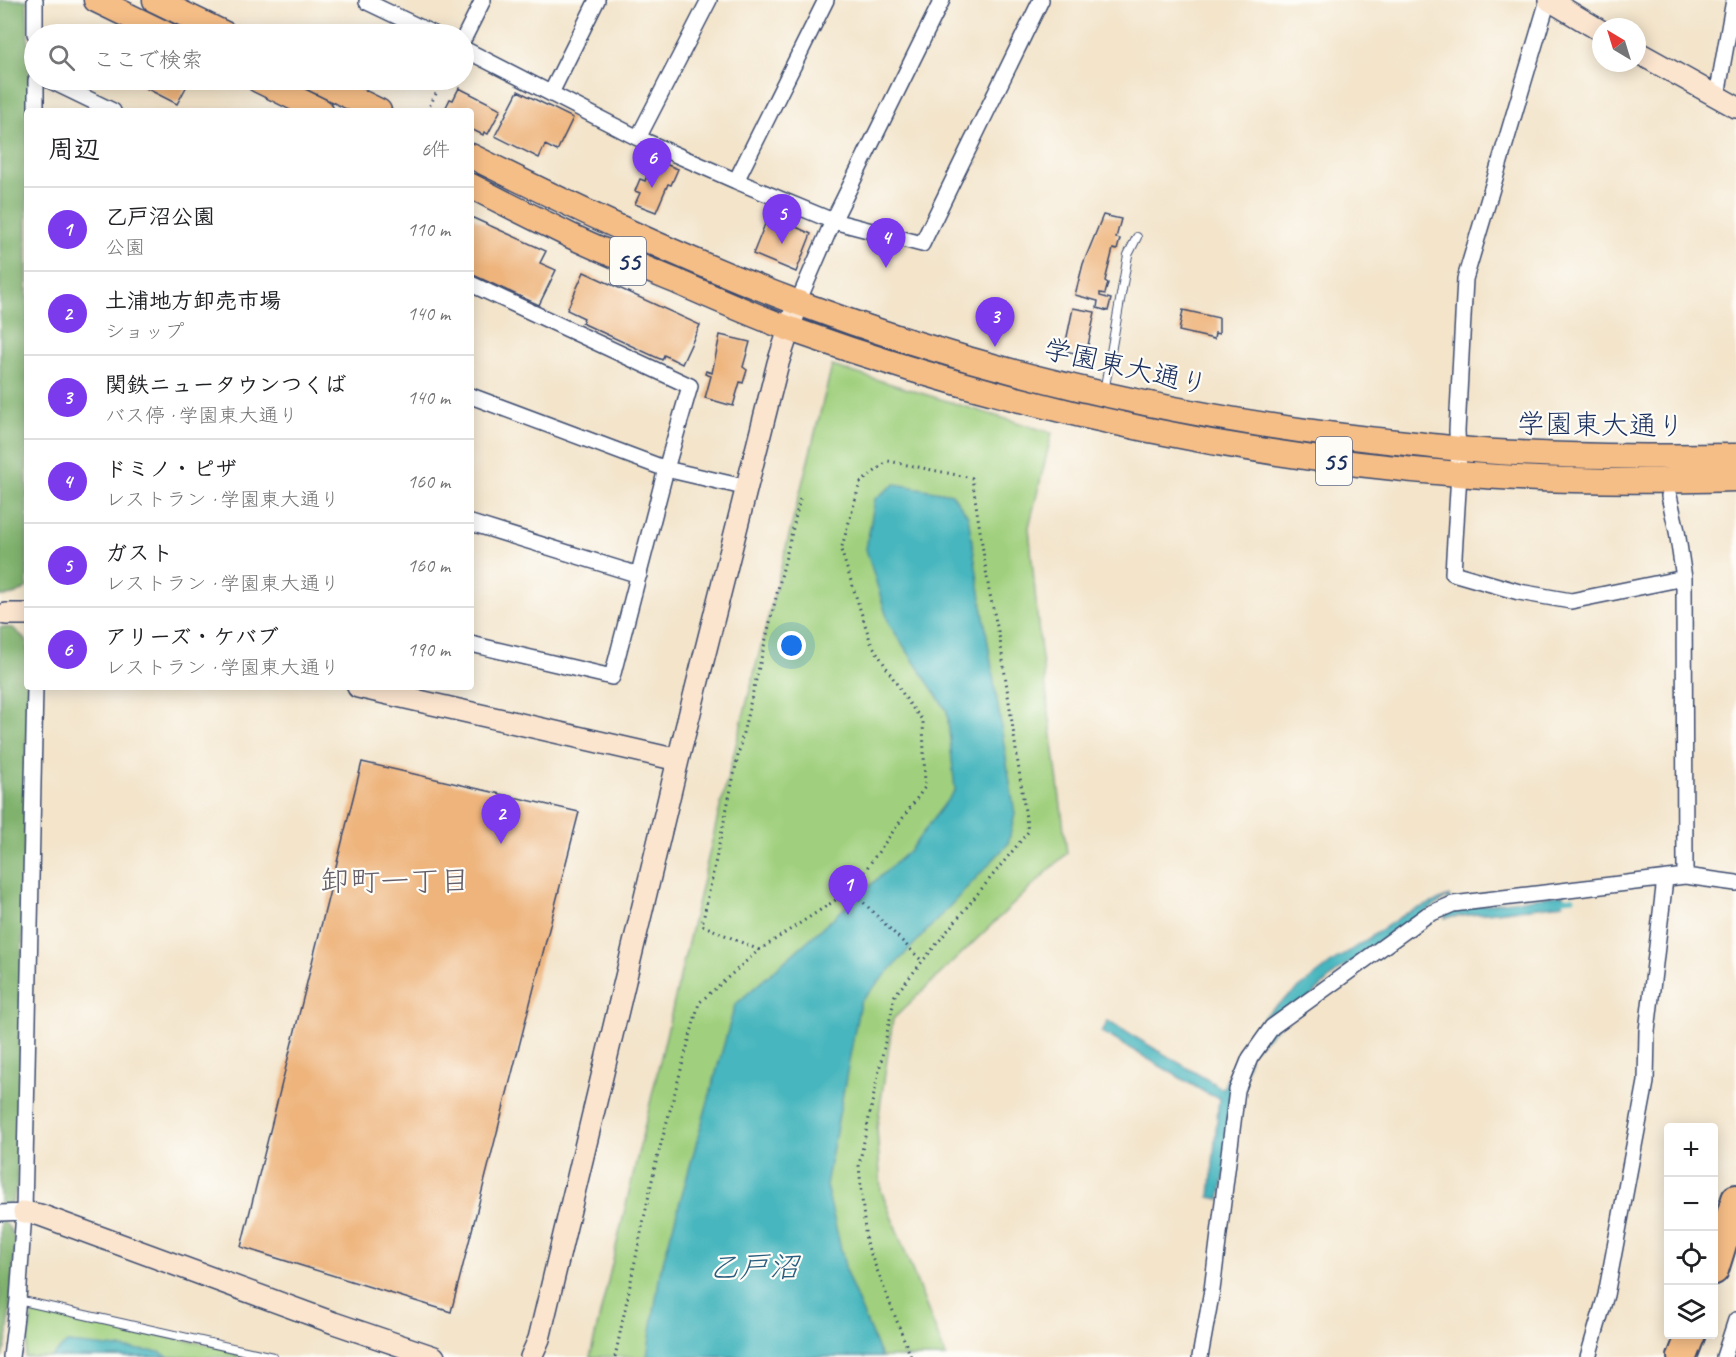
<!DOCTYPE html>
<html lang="ja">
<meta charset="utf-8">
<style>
body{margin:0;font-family:Caveat,"Klee One",sans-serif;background:#f2f2f2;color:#202124}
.controls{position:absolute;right:18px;bottom:18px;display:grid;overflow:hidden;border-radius:6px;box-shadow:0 3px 15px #0003}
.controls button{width:54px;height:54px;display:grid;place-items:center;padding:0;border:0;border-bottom:2px solid #e0e0e0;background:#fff;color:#202124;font:30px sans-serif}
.compass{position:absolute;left:1592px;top:18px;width:54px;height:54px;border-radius:50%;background:#fff;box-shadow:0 3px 15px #0003;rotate:322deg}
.you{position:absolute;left:792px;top:646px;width:21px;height:21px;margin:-15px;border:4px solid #fff;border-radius:50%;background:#1a73e8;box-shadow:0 0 0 9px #1a73e833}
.badge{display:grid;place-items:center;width:39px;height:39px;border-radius:50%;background:#7c3aed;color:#fff;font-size:20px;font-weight:700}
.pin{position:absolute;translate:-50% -50px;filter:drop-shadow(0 2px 3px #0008)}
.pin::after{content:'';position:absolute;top:32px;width:21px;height:18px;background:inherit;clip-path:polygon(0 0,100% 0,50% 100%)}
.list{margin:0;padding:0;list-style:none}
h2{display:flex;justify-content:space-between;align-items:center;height:78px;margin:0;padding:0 24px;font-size:26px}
h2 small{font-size:20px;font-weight:400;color:#757577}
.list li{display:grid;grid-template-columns:39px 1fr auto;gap:18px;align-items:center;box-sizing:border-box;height:84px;padding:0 24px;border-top:2px solid #e0e0e0}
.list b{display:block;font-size:22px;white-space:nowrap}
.list p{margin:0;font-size:20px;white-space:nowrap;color:#757577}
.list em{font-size:20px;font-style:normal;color:#757577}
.icon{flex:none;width:33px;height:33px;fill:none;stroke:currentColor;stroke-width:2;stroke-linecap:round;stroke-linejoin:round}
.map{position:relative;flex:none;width:1736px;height:1357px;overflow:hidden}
.search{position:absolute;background:#fff;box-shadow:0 3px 15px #0003;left:24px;top:24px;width:450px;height:66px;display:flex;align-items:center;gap:15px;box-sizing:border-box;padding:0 21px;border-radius:33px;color:#757577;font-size:22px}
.panel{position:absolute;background:#fff;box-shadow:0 3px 15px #0003;left:24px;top:108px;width:450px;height:582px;border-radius:6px}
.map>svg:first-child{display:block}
.green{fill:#a0d07e;stroke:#5e806e;stroke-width:1.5}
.forest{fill:#80b26d;stroke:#4e7066;stroke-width:1.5}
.water{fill:#47b6be;stroke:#31728e;stroke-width:1.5}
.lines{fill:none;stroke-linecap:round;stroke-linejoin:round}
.stream{stroke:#47b6be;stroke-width:5}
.building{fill:#eeb47b}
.lane-casing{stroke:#3b4a6e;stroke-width:10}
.street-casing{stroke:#3b4a6e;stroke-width:18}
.secondary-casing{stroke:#3b4a6e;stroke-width:24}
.primary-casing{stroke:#3b4a6e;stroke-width:27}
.highway-casing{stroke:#3b4a6e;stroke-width:32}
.path{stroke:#3b4a6e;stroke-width:3;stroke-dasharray:1.5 4.5;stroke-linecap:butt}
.lane{stroke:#fff;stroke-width:8}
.street{stroke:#fff;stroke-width:15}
.secondary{stroke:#fbe5cf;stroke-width:21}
.primary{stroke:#f6be87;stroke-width:24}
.highway{stroke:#f6be87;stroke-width:28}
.labels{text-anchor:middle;stroke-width:4.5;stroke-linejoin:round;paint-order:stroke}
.shield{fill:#fdfcf7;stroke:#5f6c8c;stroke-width:1.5}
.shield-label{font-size:27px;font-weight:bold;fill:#1b2f5e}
.street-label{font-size:28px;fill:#1b2f5e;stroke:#fdfcf7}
.neighbourhood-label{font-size:30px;fill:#655e68;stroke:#fdfcf7}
.water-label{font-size:30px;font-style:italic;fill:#2a5e80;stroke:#fdfcf7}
</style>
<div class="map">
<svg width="1736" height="1357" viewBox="0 0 1736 1357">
<rect width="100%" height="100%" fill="#fdfcf7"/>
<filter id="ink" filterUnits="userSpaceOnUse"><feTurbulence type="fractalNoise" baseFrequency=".0167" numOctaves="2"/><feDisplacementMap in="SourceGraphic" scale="12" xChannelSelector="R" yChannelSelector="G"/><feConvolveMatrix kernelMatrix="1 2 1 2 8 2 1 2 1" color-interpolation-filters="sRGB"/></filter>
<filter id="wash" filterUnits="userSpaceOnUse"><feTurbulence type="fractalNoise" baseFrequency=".008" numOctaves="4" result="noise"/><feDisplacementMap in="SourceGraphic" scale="24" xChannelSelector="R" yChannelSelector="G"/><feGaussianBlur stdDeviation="1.35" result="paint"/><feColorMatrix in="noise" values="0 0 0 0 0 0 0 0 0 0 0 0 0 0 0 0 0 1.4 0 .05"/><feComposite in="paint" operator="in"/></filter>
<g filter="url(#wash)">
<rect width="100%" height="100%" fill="#f3e4ca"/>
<path class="green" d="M832,366L1052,433L1029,527L1039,635L1067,853L893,1019L877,1128L881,1190L946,1357H590L718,816Z
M33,1310L271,1357H25Z"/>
<path class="forest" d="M0,0H27L30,111H27V587C18,595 12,596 0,596Z
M0,627L13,628L27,641L28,687L17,1185L13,1201L0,1209Z
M0,1221C9,1224 14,1234 15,1243L8,1334L3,1357H0Z"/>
<path class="water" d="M895,484L952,494L968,516L1015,814L1008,844L860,1002L826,1185L847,1275L881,1357H647L660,1273L735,1005L910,850L955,790L947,711L889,624L866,549L875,499Z
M1563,894V904L1445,918L1448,897L1338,971L1250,1053L1220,1199L1210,1197L1219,1098L1206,1093L1102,1032L1108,1021L1223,1089L1240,1048L1267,1013L1333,962L1405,914L1449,896L1453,909Z
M67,1343L160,1352L169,1357H51Z"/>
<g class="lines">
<path class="stream" d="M1557,900L1573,898"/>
</g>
<g id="blocks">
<path class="building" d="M130,80H184L189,82L177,104Z
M459,88L501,109L488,134L484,132L483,135L471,129V111H444L450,99L453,100Z
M518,91L573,118L557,151L545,145L539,158L495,136Z
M657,161L678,169L671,185L668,184L656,212L635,204L640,193L635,191L640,179L645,181L647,176L650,177Z
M788,214L796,217L794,222L786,219Z
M1103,215L1121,219L1116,238L1120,239L1117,250L1113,249L1105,281L1108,283L1105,294L1100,293V296L1111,299L1108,311L1097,308L1098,301L1075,295L1083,264Z
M471,217L546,251L540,263L556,270L539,305L471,274Z
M777,218L811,234L796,272L753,254L765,224L774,226Z
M584,272L700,325L682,364L664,355L662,360L582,323L584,318L567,310Z
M1073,308L1095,312L1086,355L1064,351Z
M1183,310L1219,318V334L1215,333L1214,339L1179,331Z
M720,335L750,342L743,367L747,370L743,383L740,382L733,406L705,398L711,376L705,374L706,371L712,373Z
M362,762L579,812L451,1312L241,1247Z"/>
</g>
</g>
<g filter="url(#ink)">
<use href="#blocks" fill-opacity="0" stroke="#3b4a6e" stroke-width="1.5"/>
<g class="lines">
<defs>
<path id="lane" d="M1104,392L1128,255L1137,237
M18,1300L273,1357"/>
<path id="street" d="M35,0V34
M368,0L367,2L434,34
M1548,0L1465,279L1457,431L1459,474L1453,573L1519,592L1571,601L1684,578
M464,38L483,0
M464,49L638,138L736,181L833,221L922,244L1041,0
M36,80V111
M49,80L113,111
M551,93L597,0
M1717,96L1734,0
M638,138L709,0
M736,181L826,0
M471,284L690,386L666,469L612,677L471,644
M798,302L833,221L942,0
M471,396L666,469L748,488
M1669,496L1677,531L1684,578L1685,876
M471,523L639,575
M0,1213L24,1212
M11,1357L18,1300L24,1212L35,687
M1200,1357L1212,1290L1237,1090L1250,1058L1272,1027L1427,915L1453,904L1685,876L1736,883
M1588,1357L1606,1295L1646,1082L1647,1031L1665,879
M1724,1357L1736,1320"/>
<path id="secondary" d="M1549,0L1601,31
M1637,52L1736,107
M6,614H27
M358,687L678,760
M24,1212L40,1215L334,1323L434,1357
M531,1357L539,1339L678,760L778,363L798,302"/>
<path id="primary" d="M96,0L166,34
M155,0L225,34
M258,80L321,111
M316,80L379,111
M471,156C578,209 685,260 796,302C992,376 1198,422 1406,443C1443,447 1481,452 1518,453C1591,457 1663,457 1736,456
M471,186C504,203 538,220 571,236C607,253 644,268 680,283C716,299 753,315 790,329C1005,406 1231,456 1459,474C1551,482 1644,482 1736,479"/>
<path id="highway" d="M1714,1270L1736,1199
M1682,1357L1691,1334"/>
</defs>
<use href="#lane" class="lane-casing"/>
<use href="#street" class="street-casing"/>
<use href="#secondary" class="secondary-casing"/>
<use href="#primary" class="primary-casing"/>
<use href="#highway" class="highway-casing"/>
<path class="path" d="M427,111L443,80
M851,890L922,961
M759,950L702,925L742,737L800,499
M615,1357L655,1166L699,1003L759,950L851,890L925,787L923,721L908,702L871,643L841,550L860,483L888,461L972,478L989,590L1000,640L1028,832L895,995L859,1165L866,1242L911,1357"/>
<use href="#lane" class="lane"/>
<use href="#street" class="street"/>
<use href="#secondary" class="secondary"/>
<use href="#primary" class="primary"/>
<use href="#highway" class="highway"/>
</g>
</g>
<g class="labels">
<g class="shield">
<rect x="610" y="237" width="36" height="48" rx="4.5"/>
<rect x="1316" y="437" width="36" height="48" rx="4.5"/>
</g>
<g class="shield-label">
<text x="628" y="270">55</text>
<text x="1334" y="470">55</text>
</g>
<g class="street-label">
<text transform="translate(1126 366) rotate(13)" y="10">学園東大通り</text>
<text transform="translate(1601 424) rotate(1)" y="10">学園東大通り</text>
</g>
<g class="neighbourhood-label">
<text x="395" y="891">卸町一丁目</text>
</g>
<g class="water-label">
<text x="754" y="1277">乙戸沼</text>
</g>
</g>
</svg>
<div class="controls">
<button>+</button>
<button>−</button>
<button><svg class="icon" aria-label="locate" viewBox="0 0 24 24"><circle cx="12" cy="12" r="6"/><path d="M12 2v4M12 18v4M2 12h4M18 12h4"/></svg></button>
<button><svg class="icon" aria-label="layers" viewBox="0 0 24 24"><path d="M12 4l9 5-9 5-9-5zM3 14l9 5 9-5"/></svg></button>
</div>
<svg class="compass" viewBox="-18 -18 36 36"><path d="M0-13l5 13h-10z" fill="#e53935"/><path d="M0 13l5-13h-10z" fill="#757577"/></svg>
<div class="you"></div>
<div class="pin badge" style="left:848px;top:915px">1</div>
<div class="pin badge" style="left:501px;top:844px">2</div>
<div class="pin badge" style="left:995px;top:347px">3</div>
<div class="pin badge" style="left:886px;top:268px">4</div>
<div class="pin badge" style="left:782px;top:244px">5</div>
<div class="pin badge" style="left:652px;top:188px">6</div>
<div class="search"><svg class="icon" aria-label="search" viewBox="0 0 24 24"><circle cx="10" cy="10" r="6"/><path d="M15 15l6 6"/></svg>ここで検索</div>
<section class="panel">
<h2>周辺<small>6件</small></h2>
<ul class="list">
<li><span class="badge">1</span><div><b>乙戸沼公園</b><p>公園</p></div><em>110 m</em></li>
<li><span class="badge">2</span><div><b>土浦地方卸売市場</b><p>ショップ</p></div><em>140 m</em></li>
<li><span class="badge">3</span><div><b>関鉄ニュータウンつくば</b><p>バス停 · 学園東大通り</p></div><em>140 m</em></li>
<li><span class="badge">4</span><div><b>ドミノ・ピザ</b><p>レストラン · 学園東大通り</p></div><em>160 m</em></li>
<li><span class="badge">5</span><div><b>ガスト</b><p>レストラン · 学園東大通り</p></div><em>160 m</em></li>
<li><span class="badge">6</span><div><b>アリーズ・ケバブ</b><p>レストラン · 学園東大通り</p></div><em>190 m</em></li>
</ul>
</section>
</div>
